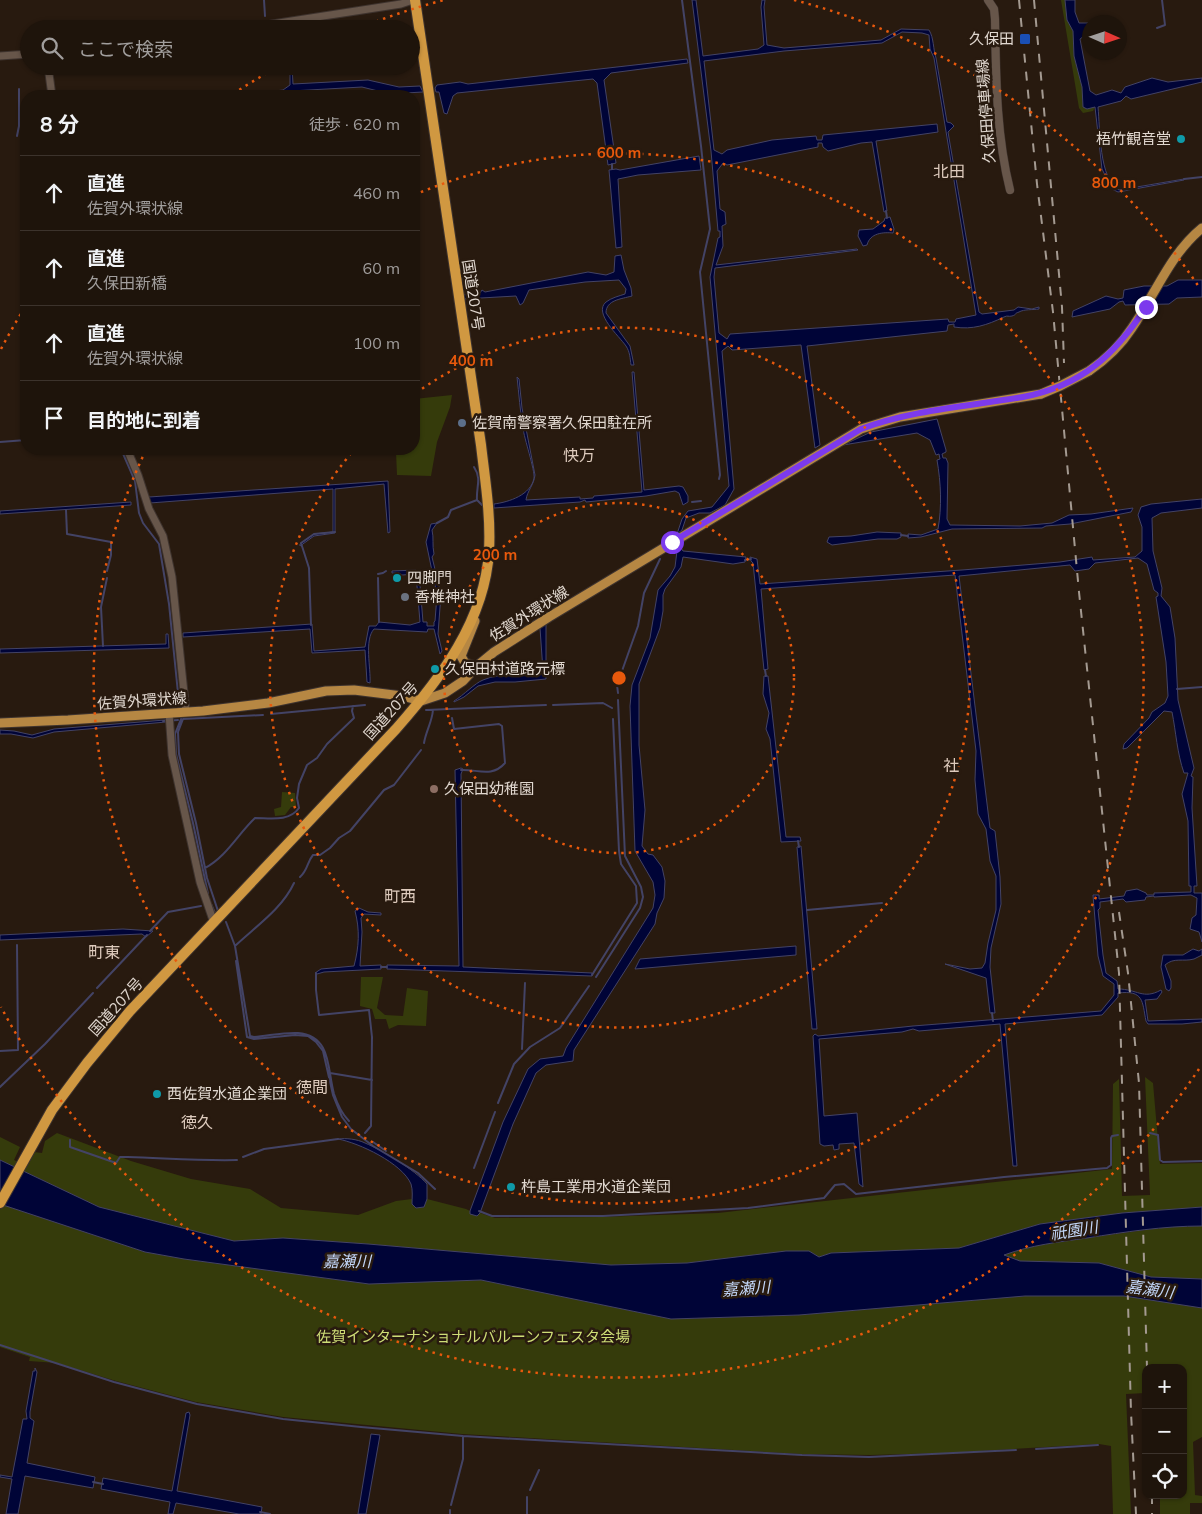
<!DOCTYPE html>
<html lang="ja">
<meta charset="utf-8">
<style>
body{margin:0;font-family:Mulish,"Noto Sans JP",sans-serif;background:#261d14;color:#f1f3f6}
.controls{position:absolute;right:15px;bottom:15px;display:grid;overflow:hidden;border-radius:10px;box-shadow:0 1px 4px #0004}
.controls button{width:45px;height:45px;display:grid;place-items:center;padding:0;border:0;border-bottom:1px solid #3c332c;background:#1e140b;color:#f1f3f6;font:25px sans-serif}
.compass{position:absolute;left:1082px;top:15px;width:45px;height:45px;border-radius:50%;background:#1e140b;box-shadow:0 1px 4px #0004;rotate:93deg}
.stop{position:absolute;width:15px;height:15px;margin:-11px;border:4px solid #7c3aed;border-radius:50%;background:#fff}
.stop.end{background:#7c3aed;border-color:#fff;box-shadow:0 1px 5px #0008}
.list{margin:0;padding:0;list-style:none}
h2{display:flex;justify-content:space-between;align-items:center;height:65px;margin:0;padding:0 20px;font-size:21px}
h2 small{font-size:16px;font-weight:400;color:#a19e9d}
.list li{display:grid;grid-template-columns:32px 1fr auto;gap:15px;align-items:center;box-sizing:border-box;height:75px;padding:0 20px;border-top:1px solid #3c332c}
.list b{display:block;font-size:19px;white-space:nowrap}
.list p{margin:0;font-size:16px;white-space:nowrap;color:#a19e9d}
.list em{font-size:16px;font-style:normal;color:#a19e9d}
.icon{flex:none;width:28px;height:28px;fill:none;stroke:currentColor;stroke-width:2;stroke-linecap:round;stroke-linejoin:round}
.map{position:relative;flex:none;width:1202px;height:1514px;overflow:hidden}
.search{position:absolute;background:#1e140b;box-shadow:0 1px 4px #0004;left:20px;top:20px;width:400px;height:55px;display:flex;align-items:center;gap:12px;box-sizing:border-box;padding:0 18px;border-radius:28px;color:#a19e9d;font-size:19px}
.panel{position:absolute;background:#1e140b;box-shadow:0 1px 4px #0004;left:20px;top:90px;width:400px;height:365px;border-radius:20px}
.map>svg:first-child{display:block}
.green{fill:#353b0b}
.water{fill:#000437;stroke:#434365;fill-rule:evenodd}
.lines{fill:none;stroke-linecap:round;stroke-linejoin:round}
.stream{stroke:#434365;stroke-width:2}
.tertiary-casing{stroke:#3e332e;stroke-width:9}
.secondary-casing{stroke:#3e332e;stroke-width:9}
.primary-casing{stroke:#3e332e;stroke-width:11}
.trunk-casing{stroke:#3e332e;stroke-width:12}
.tertiary{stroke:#67564a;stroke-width:7}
.secondary{stroke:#67564a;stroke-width:8}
.primary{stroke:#b68743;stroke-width:9}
.trunk{stroke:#d09841;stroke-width:10}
.rail{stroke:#a49a91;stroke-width:2;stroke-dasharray:9 9;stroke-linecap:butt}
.primary-bridge-casing{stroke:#3e332e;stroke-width:11;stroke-linecap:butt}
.primary-bridge{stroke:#b68743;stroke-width:9}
.route{stroke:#7c3aed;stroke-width:6}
.ring{fill:none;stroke:#e8590c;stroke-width:2.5;stroke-dasharray:2.5 5}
.transit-dot{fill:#1a4fb4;stroke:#281a0f;stroke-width:2}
.culture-dot{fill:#0f9aa8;stroke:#281a0f;stroke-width:2}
.service-dot{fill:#5c6f8a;stroke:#281a0f;stroke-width:2}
.worship-dot{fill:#6b7280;stroke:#281a0f;stroke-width:2}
.education-dot{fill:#8d6e63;stroke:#281a0f;stroke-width:2}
.labels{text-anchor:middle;stroke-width:5;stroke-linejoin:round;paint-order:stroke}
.poi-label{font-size:15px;fill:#e0d7cf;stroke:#281a0f;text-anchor:start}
.street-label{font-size:15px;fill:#e0d7cf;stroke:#281a0f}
.park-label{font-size:15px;fill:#cedd76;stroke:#281a0f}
.neighbourhood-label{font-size:16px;fill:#decbbd;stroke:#281a0f}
.water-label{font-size:16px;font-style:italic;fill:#c3d7f9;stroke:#281a0f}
.centre{fill:#e8590c;stroke:#281a0f;stroke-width:2.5}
.ring-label{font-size:15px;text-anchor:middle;font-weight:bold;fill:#e8590c;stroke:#281a0f;stroke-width:5;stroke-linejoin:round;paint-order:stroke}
</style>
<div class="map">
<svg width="1202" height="1514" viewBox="0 0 1202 1514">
<rect width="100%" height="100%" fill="#281a0f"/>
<path class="green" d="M1061,0H1065L1067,20L1073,31L1074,56L1082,87L1083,107H1095L1093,111L1083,113L1079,108Z
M452,395L450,407L437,442L431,476L397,475L396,452H391V449H414V399Z
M282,792L295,793L296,807H291L285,815L275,816L274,809L281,807Z
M361,977H383L377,1008L385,1015L403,1016L407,988L428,991L426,1026L398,1025L389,1029L386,1019H375L372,1009L360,1006Z
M1145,1077L1153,1083L1160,1164L1202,1163V1207L1122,1213L1040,1224L959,1248L831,1253L819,1257L809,1251H786L687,1263L611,1265L368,1244L283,1238L234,1241L99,1207L0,1160V1137L20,1147L14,1160L26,1166L34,1152L42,1153L45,1141L57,1133L131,1161L191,1179L250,1189L281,1208L358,1215L396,1201L412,1199V1204L416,1208L424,1207L427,1199L466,1209L470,1211L471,1214L477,1215L480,1213L495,1218L601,1217L718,1213L1112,1169L1113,1084L1119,1079L1122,1196L1150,1195Z
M0,1204L145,1252L184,1259L369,1284L481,1280L671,1319L799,1315L1025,1296H1124L1202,1308V1437L1193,1442L1195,1495L1202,1496V1503H1190V1514H1160V1495H1183V1368H1146V1393L1126,1394L1131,1514H1113L1111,1446L1099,1444L945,1453L870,1455L802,1454L462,1434L283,1417L196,1402L116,1381L57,1363L29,1361L30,1357L0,1347Z
M1175,1226H1202V1279L1151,1277L1099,1263L1020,1261L1003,1255L1035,1245Z"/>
<path class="water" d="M692,0H696L703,56L758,49L764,45L761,7L762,0H765L764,7L767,45L784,48L881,40L901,29L929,30C934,38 933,49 936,58L947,122L951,123L954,126L948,132L979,312L982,314L1014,310L1018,307L1032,309L1039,307V309C1033,310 1024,309 1019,312C1013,314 1018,314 1012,316C1008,317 1008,315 1004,317C987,325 973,330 954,327V324L948,325L947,331L807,346L820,445L815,448L801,345L732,350L728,346L722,351L734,489L725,505L710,513H699L686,518L682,530L677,534L682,519L688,511L712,507L729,486L710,277L718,238L720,237V231H718L711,151ZM902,32L922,33L929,35L930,49L934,58L976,315L956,319L955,322H949L948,319L730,334L727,339L719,333L714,277L715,268L858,250L857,249L716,265L723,246L722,226L726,224L725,212L720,209L717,171L723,163L727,165L818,147V143H822L823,147L828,151L861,143L872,142L884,212L887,211L876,141L938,132L937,124L823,135L822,140H817L816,136L772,140L727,150L722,154L714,150L704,61L784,51L882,43Z
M1065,0H1075V12L1079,23H1089V36H1084L1080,39L1090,91L1096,95L1112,90L1121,93L1125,87L1152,78L1168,82L1202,78V82L1131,99L1126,96L1121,101L1098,107C1100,128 1099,180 1119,190L1184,179V180L1118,192L1112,189L1102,169L1095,107L1087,109L1083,107L1082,87L1074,56L1073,31L1067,20Z
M687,59L688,63L611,73L604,80L616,163L608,165L597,83L593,79L457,93L453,96L447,114L444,113L439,92H436L435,88L437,85L460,82L468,84Z
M292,66L293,84L368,80L399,87L420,86L423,92L405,93L398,96L362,87L291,91L284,94L251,96L250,94L283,90L290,85V74Z
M699,156L701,170L638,175L618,179L622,247L616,248L609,170L616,169L620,170Z
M890,217L894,229L893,233C883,232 870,233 867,245L863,246L858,236L859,230L873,229L884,221L885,218Z
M621,255L624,270L631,288L632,296C621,299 606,300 606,313L630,346L634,365H631C630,358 630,352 626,346C619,336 593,313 606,302C611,298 619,296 625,294L626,289L619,280L585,282L529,290L523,303L520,305L516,296L463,299V295L480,293L482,290L485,292L588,272L606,275L614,272L615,256Z
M1178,280H1202V297L1177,298L1169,304L1125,305L1123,301L1119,302L1110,309L1072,317L1073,311L1106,296L1118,299L1123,298L1124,290L1144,286H1167Z
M632,372H634L644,490L679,486L683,487L688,496V502L683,505L679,493L675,491L646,496L586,502L585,500L580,502L494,508V504C509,502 531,495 534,478C535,470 524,438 523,428C520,411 519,394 517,377L519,379L522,408L535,475C534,485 527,491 526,500L580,497V499L593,498L594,496L642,492Z
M937,419L946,450V452L942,454L943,458H946L948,463L947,519L950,525L1020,526L1052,523L1069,515L1091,514L1133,508L1131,512L1070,524L1046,526L1042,528L952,529L921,537L908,538V534L921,535L938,529C942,507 941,483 937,460L940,459L939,454L936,455L930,440L917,433L843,445L871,432Z
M388,481L390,532L388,533L384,484L335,489V533L314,536L300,546V544L314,534L333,532V489L150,503L149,497Z
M1202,499V508L1161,513L1152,518L1153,551L1162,588L1161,596L1170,607L1175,638L1178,700L1194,768L1191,776L1193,777L1192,808L1197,886H1194V893H1202V942L1199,932L1190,929L1192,918L1196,915L1197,898L1191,895L1154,897V896L1146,897L1145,900L1126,902L1123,899L1100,902V908L1098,910L1103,955L1106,973L1117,981L1118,989C1137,989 1143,1000 1161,990L1162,992L1157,999L1145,1000L1148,1021L1202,1019V1022L1182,1024H1148L1146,1021C1142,1001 1144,990 1118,993V997L1102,1015L1005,1024L1017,1166H1013L1000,1024L919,1031L913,1029L902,1032L819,1039L824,1116L857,1113L863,1187L859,1184L854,1143L839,1144V1149L834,1150L833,1145L824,1146L820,1144L813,1036L815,1034L818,1036L913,1026L1101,1011L1114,995V984L1103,976L1098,956L1093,895H1099V899L1124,896L1126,891L1137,889L1146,893L1147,895H1154V893L1191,892V886H1189L1188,821L1182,794L1188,773H1184C1177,753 1176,732 1172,712L1164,711L1127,748L1123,749L1124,744L1149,718L1152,712L1165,703L1168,696L1166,662L1156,597L1158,596V593L1154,590L1147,564L1138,558L1095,563L1089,569L1075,571L1070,565L959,576L990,828L995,831L1000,877L1001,904L991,948L990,967L995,1013H990L986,978L945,964L970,969L982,968L985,963L988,943L996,910V876L990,861L986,829L978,814L975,780L976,751L955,575L761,589L768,669L764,670L753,563L751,561L750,557L757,559L760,584L962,570L1060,562L1092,557L1093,560L1135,557L1142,551V527L1138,515L1141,507L1151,504Z
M131,502V505L0,514V511Z
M437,523L432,530C434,538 432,545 434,554L432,557L441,594L438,634L442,651L440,654L434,629H428L427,632L374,629C364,640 371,668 370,683L367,682L365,650L312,653L310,629L183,637V633L312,624L314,651L365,647L369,626H376L379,622L410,625L420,622L416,574L402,575L399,573H392V571L416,570L419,573L423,622H427V626H434V622L435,621L437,595L426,542L431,524Z
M877,532L901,533V537L897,539H878L832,545L827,542L829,537L851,536Z
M683,540L681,548L683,551L746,557L745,562L733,564L683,557L681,567L665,589L663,595V611L660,628L639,684V745L645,810L642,846L648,854L653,855L662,867L665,881L664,898L657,913L655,924L574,1050L573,1061L546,1065L536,1073L513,1124L480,1213L477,1216L470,1214V1211L503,1122L528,1069L540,1059L563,1056L566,1048L653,908L655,895L653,882L635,851L630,706L632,685L650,638L658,590L670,576L675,567L678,543Z
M546,624V679L515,682H495L478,686L464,697L454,702V701C464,695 475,683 483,680C502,671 524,680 543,671L540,628Z
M166,634H168L169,648L0,653V649L166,644Z
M764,676H768L786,837H800L801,841L781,842L770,739L766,729L769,713L763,694Z
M165,720L166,722L54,732L33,738L11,734H0V730L14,731L32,735L54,729Z
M461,768L463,769L461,774L463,967L592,973V976L387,969V965L459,966L455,770Z
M801,846L817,1029H812L797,847Z
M359,908L368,912L381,913V915L364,914L361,918L362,932L360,966L381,965V969L324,972L317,974L315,973L321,969L354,966C359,947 360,930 355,911Z
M123,929L153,931L146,937L142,934L0,940V935Z
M796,946V955L635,969L640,959Z
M1193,949L1199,951L1202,949V955C1199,956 1197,958 1194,959C1183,962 1174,957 1165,965L1171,981V988L1169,991L1166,989L1161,967L1163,955H1183Z
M338,1139C346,1138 357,1139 365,1143C382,1150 415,1170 427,1184V1199L424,1207L416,1208L412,1204C412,1198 413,1190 411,1184C402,1163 359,1143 338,1139Z
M0,1160L99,1207L234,1241L283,1238L368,1244L611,1265L687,1263L786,1251H809L819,1257L831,1253L959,1248L1040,1224L1122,1213L1202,1207V1226C1163,1226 1125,1232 1087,1238C1059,1242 1031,1245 1004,1255L1020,1261L1099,1263L1151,1277L1202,1279V1308L1124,1296H1025L799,1315L671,1319L481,1280L369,1284L184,1259L145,1252L0,1204Z
M35,1368L37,1372L30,1412V1418L34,1421L27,1463L95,1477L93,1488L25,1476L18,1514H6L12,1479L0,1477V1475L12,1477L23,1419H27L26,1411L33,1371H35Z
M189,1412L190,1415L177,1491L262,1507L261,1514H239L176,1503L173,1514H168L170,1502L101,1489L103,1478L172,1491L186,1413Z
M371,1434L380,1435L366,1514H358Z"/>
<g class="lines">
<path class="stream" d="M264,0L265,16
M682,0L701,146L710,229L700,272L720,475L719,479
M1157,28L1165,25L1162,0
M17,136L19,126V89
M612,164V169
M1184,179L1202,177
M886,211L887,218
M0,442L26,440
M121,449L135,481L139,513L143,523L159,544L169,604L179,703
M474,467C482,479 476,487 477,500
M692,502L701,501
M66,510L67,534L111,542V555L107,571
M437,523L448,517L451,510L477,500L482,505
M901,535L908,536
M745,560L751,559
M378,574L383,573L386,571
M378,578L379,622
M311,625L309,568L301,543L314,534L335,532
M103,646L101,607L107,578
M765,670L766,676
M1177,689L1202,687
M618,693L617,685L638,626L644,593L660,559
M553,705L603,703L612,708
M426,710L546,705
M271,714L365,705
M452,718L454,729L499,724L502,726L505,763C492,778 477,769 461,770
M181,719L175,734L176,754L193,823L208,894
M163,721L178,720
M424,743C426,731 432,722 433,710
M798,841L799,847
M205,868C226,857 238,834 255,818C270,818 289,822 299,808L297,798L299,784L307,765L317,758L327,744L354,718L352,711L353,706
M300,877C308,870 307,862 313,855H320L330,848L339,838L350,831L384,790L394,785L421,750
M211,904L215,913
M807,910L882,903
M218,911L207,878L196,823L179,754L178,732L183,719L263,715
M226,922L235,946L250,1036L254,1037C268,1036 284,1032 298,1033C332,1036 327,1069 334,1094C337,1103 342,1114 349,1121
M150,931L168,912L201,906
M235,946C255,927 282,909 294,883
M236,961L247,1037L254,1039L295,1035L308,1036L316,1042L323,1051L333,1095L342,1117L351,1129L373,1146L418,1173L435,1189
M381,967H387
M316,973V990L319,1015L369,1010L372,1037L371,1126L365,1133
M592,975L637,903L636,886L621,864L619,851L613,719
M596,977L640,908L643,897L641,887L625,856L618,700
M97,988L147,935
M992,1013L993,1021
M522,1049L525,983
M0,1051L18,1050L17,945
M330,1073L372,1080
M0,1087L45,1044L93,993
M498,1103L514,1064L530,1047L560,1028L589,986
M1150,1133L1158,1135L1160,1160L1163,1162L1202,1161
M70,1140V1147L116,1163L120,1157H128C164,1158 201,1161 237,1160
M373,1142L386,1151
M243,1157L264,1149L338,1139
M474,1168L495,1112
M479,1211L492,1216H603L748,1208L824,1198L835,1185L844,1184L856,1194L1004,1177L1107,1168L1111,1165V1138L1112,1136L1118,1135
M0,1345L114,1382L197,1404L283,1419L361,1427L463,1436L802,1455L869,1457L1016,1450
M1036,1449L1098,1445
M93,1482L103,1484
M530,1490L539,1470
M527,1497V1514
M451,1505L463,1459V1436
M260,1512L270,1514
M450,1514V1510"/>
<defs>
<path id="tertiary" d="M240,29L401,4L413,0
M0,56L29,54
M48,66L52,96
M127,449L138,475L149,509L163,536L172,577L186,712
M169,713L172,755L200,882L214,923"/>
<path id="secondary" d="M988,0L994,9L995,19C996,76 996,134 1010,190"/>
<path id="primary" d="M1089,371C1105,360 1121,345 1132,328C1155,295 1170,254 1202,228
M475,621L461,656L465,663L477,666
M0,723L68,720L203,711L268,703L326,691L354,690L402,696L421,701L445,693L463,681L477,666L494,652L549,617L861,429L900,417L1041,394"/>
<path id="trunk" d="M0,1203L52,1110L87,1063L130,1011L396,729C440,679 485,621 489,551C491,515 485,480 481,445L415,0"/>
</defs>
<use href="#tertiary" class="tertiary-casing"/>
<use href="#secondary" class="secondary-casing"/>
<use href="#primary" class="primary-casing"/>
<use href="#trunk" class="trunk-casing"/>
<use href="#tertiary" class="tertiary"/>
<use href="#secondary" class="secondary"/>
<use href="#primary" class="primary"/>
<use href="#trunk" class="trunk"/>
<path class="rail" d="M1019,0L1037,184L1053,312L1079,592L1119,973L1131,1412L1136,1514
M1034,0L1062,307L1064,363
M1119,912L1128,973L1139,1083L1147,1368
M1152,1495V1514"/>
<defs>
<path id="primary-bridge" d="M1041,394L1060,386L1089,371"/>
</defs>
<use href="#primary-bridge" class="primary-bridge-casing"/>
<use href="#primary-bridge" class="primary-bridge"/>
</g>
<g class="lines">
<path class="route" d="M672,542L861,429C911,410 970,406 1023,397C1081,386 1115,355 1146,307"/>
</g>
<g class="ring">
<circle cx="619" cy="678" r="175"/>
<path d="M416 393A350 350 0 1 1 353 451"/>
<path d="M414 195A525 525 0 1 1 145 452"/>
<path d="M1199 1069A700 700 0 0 1 1 1007M1 349A700 700 0 0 1 25 307M233 94A700 700 0 0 1 274 69M362 27A700 700 0 0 1 444 0M794 0A700 700 0 0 1 1199 287"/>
</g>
<rect class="transit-dot" x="1019" y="33" width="12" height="12" rx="2.5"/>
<g class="culture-dot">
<circle cx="1181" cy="139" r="5"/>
<circle cx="397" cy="578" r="5"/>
<circle cx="435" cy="669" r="5"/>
<circle cx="157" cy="1094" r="5"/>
<circle cx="511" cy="1187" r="5"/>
</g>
<circle class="service-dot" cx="462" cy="423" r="5"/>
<circle class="worship-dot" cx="405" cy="597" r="5"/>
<circle class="education-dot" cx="434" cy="789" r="5"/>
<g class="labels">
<g class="poi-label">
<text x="1014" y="44" text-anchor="end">久保田</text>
<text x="1171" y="144" text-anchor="end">梧竹観音堂</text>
<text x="472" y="428">佐賀南警察署久保田駐在所</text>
<text x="407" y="583">四脚門</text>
<text x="415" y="602">香椎神社</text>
<text x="445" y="674">久保田村道路元標</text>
<text x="444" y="794">久保田幼稚園</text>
<text x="167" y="1099">西佐賀水道企業団</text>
<text x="521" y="1192">杵島工業用水道企業団</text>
</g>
<g class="street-label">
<text transform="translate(986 111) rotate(-94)" y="5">久保田停車場線</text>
<text transform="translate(473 295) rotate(81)" y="5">国道207号</text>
<text transform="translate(529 614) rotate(-32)" y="5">佐賀外環状線</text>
<text transform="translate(142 701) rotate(-4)" y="5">佐賀外環状線</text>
<text transform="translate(391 711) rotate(-48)" y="5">国道207号</text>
<text transform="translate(116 1007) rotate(-48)" y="5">国道207号</text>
</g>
<g class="park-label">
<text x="473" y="1342">佐賀インターナショナルバルーンフェスタ会場</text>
</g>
<g class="neighbourhood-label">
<text x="949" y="177">北田</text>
<text x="579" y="461">快万</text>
<text x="951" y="771">社</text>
<text x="400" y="902">町西</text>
<text x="104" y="958">町東</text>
<text x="312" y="1093">徳間</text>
<text x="197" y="1128">徳久</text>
</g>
<g class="water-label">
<text transform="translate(1074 1230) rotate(-9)" y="6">祇園川</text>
<text x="347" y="1267">嘉瀬川</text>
<text transform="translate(746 1288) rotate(-4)" y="6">嘉瀬川</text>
<text transform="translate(1150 1289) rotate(8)" y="6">嘉瀬川</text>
</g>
</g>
<circle cx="619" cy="678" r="8" class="centre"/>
<g class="ring-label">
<text x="619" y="158">600 m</text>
<text x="1114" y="188">800 m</text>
<text x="471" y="366">400 m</text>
<text x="495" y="560">200 m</text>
</g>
</svg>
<div class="controls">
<button>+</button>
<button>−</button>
<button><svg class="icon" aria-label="locate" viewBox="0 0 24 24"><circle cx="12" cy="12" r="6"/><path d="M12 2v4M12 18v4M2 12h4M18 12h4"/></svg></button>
</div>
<svg class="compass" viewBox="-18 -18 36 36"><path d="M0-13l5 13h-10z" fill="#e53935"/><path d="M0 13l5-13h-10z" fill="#a19e9d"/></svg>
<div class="stop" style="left:672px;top:542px"></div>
<div class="stop end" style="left:1146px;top:307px"></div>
<div class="search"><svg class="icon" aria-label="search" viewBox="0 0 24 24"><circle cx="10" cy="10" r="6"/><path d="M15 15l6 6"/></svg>ここで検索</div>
<section class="panel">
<h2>8 分<small>徒歩 · 620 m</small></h2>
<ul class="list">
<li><svg class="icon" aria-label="ahead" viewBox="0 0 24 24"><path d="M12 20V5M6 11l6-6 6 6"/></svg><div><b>直進</b><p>佐賀外環状線</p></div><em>460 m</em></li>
<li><svg class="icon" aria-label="ahead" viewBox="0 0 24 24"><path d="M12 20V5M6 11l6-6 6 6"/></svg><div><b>直進</b><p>久保田新橋</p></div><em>60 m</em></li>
<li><svg class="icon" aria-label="ahead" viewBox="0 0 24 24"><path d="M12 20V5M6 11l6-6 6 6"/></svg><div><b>直進</b><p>佐賀外環状線</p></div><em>100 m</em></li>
<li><svg class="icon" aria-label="arrive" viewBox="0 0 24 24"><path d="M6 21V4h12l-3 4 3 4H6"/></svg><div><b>目的地に到着</b></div></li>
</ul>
</section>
</div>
